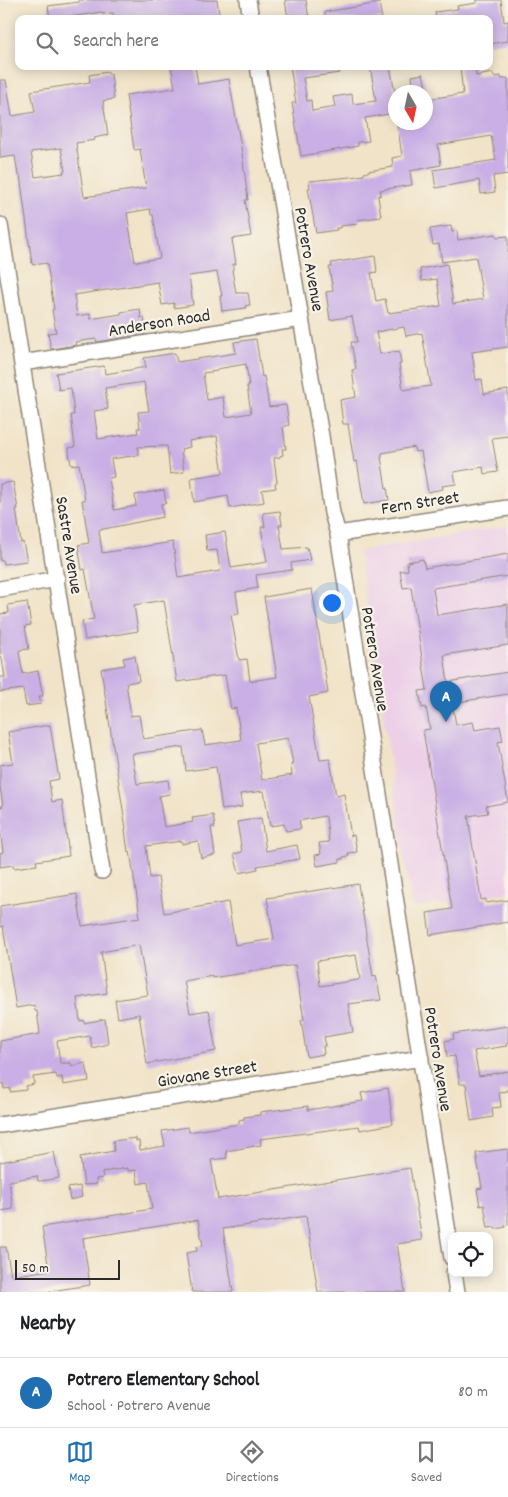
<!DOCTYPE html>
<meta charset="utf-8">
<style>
body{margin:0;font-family:Dekko,sans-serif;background:#f6f6f6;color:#202124}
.controls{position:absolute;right:15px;bottom:15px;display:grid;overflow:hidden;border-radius:10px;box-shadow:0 2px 12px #0003}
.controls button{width:45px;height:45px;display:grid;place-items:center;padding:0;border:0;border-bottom:1px solid #e0e0e0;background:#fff;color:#202124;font:25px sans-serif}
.compass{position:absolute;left:388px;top:85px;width:45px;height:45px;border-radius:50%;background:#fff;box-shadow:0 2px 12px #0003;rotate:171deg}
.scale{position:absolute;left:15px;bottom:12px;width:105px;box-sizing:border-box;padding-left:5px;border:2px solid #2b2b2b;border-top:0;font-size:14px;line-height:18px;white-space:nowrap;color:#2b2b2b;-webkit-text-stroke:4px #f7f3e8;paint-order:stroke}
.you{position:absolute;left:331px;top:602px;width:18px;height:18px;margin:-12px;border:4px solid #fff;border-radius:50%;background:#1a73e8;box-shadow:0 0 0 8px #1a73e833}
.badge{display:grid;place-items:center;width:32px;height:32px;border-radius:50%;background:#1f6fb2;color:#fff;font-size:16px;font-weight:700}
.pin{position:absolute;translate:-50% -41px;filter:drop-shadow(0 1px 2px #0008)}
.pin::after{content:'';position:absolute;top:26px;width:18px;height:15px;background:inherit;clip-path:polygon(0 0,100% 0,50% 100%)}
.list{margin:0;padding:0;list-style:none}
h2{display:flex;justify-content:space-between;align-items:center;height:65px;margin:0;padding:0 20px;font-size:21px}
h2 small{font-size:16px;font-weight:400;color:#757577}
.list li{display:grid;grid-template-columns:32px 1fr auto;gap:15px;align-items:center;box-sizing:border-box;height:70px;padding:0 20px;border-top:1px solid #e0e0e0}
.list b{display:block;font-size:19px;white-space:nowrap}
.list p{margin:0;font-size:16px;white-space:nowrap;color:#757577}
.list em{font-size:16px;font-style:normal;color:#757577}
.icon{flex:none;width:28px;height:28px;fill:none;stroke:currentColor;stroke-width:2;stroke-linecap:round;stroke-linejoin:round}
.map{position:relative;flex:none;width:508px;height:1292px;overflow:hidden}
.search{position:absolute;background:#fff;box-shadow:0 2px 12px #0003;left:15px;right:15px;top:15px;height:55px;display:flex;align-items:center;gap:12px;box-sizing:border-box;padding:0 18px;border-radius:10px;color:#757577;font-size:19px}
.sheet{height:135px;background:#fff}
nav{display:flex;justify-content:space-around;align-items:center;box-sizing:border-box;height:70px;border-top:1px solid #e0e0e0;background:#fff;font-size:14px;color:#757577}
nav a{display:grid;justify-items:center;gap:2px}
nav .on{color:#1f6fb2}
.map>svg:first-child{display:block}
.built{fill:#edd0e8}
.building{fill:#c9afe5;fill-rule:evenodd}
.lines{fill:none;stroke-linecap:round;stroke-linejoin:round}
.minor-casing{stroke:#8e8779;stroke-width:18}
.minor{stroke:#fff;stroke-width:15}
.labels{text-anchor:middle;stroke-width:4.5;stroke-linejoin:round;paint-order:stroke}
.street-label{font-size:18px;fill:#2b2b2b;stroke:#f7f3e8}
</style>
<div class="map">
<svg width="508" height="1292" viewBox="0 0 508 1292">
<rect width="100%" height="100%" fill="#f7f3e8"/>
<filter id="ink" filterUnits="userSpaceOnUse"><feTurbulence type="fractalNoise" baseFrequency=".02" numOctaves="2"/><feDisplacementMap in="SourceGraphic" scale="10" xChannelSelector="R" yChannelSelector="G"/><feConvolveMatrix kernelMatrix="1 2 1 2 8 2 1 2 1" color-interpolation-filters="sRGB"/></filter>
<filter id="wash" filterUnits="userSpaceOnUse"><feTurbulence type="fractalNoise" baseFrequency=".0096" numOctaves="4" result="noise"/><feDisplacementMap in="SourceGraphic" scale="20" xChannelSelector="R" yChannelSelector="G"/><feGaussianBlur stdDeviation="1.12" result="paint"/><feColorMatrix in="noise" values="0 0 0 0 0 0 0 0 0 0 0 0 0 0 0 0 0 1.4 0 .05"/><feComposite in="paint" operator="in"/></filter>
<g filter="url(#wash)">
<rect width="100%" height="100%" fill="#f1e3c7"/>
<path class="built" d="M508,526V892L412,908L359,551Z"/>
<g id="blocks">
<path class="building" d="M79,0H217L220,19H114L113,13L102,14V12L58,19H50L48,6L79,2Z
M285,0H306L309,19H288Z
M477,0H501L504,22L508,21V41L489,44V19H436L435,12L458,9L457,6L477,3Z
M379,3L382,19H325V12Z
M171,66H195L198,84L229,79L242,153L248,200H245L251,236L232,239L236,264H233V270H232L236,293H248L250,305L245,306L246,308L222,311L220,296H222L217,272L189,276L193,305L174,308V303L162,305L158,282L74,295L77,316L90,314V319L121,314V312L140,309L141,318L144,317L146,334L97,342L96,339L75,342L76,345L51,349L48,333L56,332L52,310L54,309L47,263L33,265L32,264L20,175H18L15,156L0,158V80H6L12,116L35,112L31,91L90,82L89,75L108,72V74H111L114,99L103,101L108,135L94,138L95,140L76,143L84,197L146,188L140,149L135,150L134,149L126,95L175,88ZM61,148L65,171H63L64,173L35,177L31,152ZM150,209L151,215H153L160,258L135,262L127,213Z
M290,66H339L340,73L303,78L307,101L311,100L312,111L335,107L333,97L352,94L353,104L376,101L370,66H390L396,98V113L365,118L369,141L358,142V146L301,156L292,103H296Z
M475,66L476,76L493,73L494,77L501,76V79L508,78V174L493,176L495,192L481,194L479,180L436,188L433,170L496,160L491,136L438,145L441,165L410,171L412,185L380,190L381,195L378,196L381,217L357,220L358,224L340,226V228H336L337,230L316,233L308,188H310L309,181L350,177L364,175V173L368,172V171L393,167L392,158L402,156L397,122H426V99L463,94L460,67Z
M423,74L427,92H414L412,76Z
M451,226L452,232L457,231L458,240L496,234L497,237L508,236V347L472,352L476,380L482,379L484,394L508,390V436L492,438L498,472L484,474L483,467L454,472L456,484L442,486L443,489L428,492L421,451L415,452L414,447L382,453V457H381L386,488L387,487L389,500L364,504L357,461L354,462L348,424H343L340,400L356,397L352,370L356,369L351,342H357L352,316L330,320L326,292L333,291L329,267H332L331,263L375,256L377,272L371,273L376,301L385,299L388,313L441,306L437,279L422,281L420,269L447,264L453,304L483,299L476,257L442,262L439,244L433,245L430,229ZM404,327L406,336L422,333L431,386L403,390L399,364H401L399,351L380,354L376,332Z
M256,339L262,377L264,376L269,407L286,405L289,425L283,427L286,449H282L283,455L280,456V457L274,458L277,482L275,483L276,488L262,490L264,502L230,508L228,496L194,502L191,478L223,473L217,436L189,441L190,447L181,449L184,472L170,474L167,446L138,447L139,455L111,459L114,477L109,478L114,510L136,506L135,495L164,490L166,503L161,504L163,517L99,530L102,553L173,542L178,578L220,571L217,550L207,551L205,535L225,532L231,568L267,562L261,527H265L263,513L280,511L282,525H279L283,549L307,547L310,560L291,563L292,570L256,575L258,588L236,592L239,614L231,615L239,660L247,659L250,681L277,677L264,597L312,589L328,693L309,697L320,760L330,759L336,796L344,794L351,836L354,835L357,852L348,853L349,856L343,857V859H340V862L317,866L315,855L321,854L319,843L329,842L326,817L324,816L299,821L301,829L286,831L284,824L270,826L264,791L240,794L242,807L222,810L216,767L186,771L183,747L132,754L137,784L168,780L170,794L159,796L164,827L193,822L192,818L213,815L215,827H211L215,855L201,858L198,841L182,844V841L146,846L150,878L158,877L164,913L228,902L235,945L274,939L267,898L358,884L373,977L376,976L381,1000L348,1004L353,1032L324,1037L326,1046H323L324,1054L307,1057L301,1020H304L295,965L212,978V976L184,981L190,1013L209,1010L216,1051L147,1064L139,1014L118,1018L115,1000L148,995L139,945L101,952L107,993L77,998L80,1021L84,1020V1023L105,1019L108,1044L92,1048L90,1036L57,1041L60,1063H71V1066L86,1063L89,1081L63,1085L62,1077L57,1078L56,1074L33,1077L34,1084L26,1086V1090L10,1092V1088L4,1089L3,1083H0V1041L40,1034L37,1011H35L34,1005L16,1008L3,926L0,927V906L77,894L82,926L140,917L130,851L128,852L125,830L126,829L101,669L125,665L123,658L135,656L139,681L126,683L131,716L139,715L143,739L202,730L205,745L241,740L236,708L231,709L225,675L177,682L164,600L134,605L138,631L85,640L82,621L94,619L85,569L82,570L78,545L89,543L82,500H85L79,464L71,465L69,452V448L75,447L71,415H74L71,388L59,390L56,373L104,366L105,374L130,370L146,367L144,358L175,353L177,362L236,353L234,342ZM246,364L249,386H247L251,413L226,417L223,397L207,400L203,373L217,371V369ZM144,382L149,411L138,412L140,428H137L138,433L98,439L94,411L108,409L105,388ZM288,738L293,764H291L292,775L262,780L256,743ZM356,955L360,978L358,980L320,986L317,961Z
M13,482L18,509H16L21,543L23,542L27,561L4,564L3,560L0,561V484Z
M508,554V576L433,588L437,615L508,604V645L444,655L448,682L508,672V694L452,703L456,725L473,722L475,730L500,726L503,741L498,742L508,802L486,806L488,813L468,816L481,900L486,899V903L508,900V922L430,935L427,913L452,909L423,730L430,729L426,707L422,708L419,691L427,690L411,587L403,588L400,571L408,570L407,562L423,559L425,568Z
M27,602L31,625L25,626L29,649L20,650L19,652L23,674L38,671L43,696H39L41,704L26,706L23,689L0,692V677H5L0,648V614L9,613L8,605Z
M50,725L59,779L49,781L52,802L62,800L69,856L36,861L37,865L14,868L13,865L0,867V853L3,852L0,830V807L3,806L0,787V765L13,763L8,732Z
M261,818L266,851L297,845L300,859L257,866L258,869L239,873L234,854L242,852L237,822Z
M508,1026V1042L506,1043L507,1046L474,1051L479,1076L508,1071V1091L499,1092L501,1107L492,1108L493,1117L471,1121L466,1084H460L455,1056L447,1057L445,1041L454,1039L453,1034Z
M388,1088L393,1124L360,1130L359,1126L260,1139L261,1145L226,1151L227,1158L211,1160L218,1199L410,1168L422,1240L397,1244L405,1292H318L306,1216L223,1229L233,1292H192L186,1253L197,1251L196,1247L203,1246L198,1220L83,1238L90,1285L44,1292H0V1247H6L11,1276L49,1270L42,1227L152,1209L148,1182L138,1184L136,1170L128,1171V1168L102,1172L103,1178L96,1179L97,1184L84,1185L80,1157L114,1151L113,1141L136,1138V1141H139L140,1150L165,1146L162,1131L188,1127L189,1132L239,1124V1120L244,1119V1117L260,1115V1112L308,1106V1110L363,1101L361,1093Z
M508,1149V1224L505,1225L506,1227L495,1229V1227L488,1228L484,1205L480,1206L477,1189L482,1188L476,1153Z
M54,1152L59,1178L41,1181H38L37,1176L9,1181L13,1209L0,1211V1162Z
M80,1186L82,1197L70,1200L68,1188Z"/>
</g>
</g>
<g filter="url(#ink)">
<use href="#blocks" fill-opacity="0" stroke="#8e8779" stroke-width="1"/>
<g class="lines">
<defs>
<path id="minor" d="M248,0L251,19
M258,66L321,436L332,513L338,534C374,776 414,1017 452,1258
M0,225L102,871
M22,363L301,319
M338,534L508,508
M0,589L57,579
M0,1125L421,1058
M454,1273L457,1292"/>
</defs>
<use href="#minor" class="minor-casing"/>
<use href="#minor" class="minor"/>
</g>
</g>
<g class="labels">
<g class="street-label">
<text transform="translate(310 259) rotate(80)" y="6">Potrero Avenue</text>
<text transform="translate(159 322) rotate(-9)" y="6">Anderson Road</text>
<text transform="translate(420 502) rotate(-9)" y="6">Fern Street</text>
<text transform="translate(70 545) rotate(81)" y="6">Sastre Avenue</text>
<text transform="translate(376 659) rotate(81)" y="6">Potrero Avenue</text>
<text transform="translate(439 1059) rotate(81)" y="6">Potrero Avenue</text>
<text transform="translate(207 1073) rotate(-9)" y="6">Giovane Street</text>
</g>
</g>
</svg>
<div class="controls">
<button><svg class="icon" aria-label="locate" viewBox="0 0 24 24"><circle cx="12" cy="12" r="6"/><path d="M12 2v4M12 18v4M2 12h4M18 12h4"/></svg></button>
</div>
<svg class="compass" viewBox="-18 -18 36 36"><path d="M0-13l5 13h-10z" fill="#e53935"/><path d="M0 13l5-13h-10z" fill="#757577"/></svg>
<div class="scale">50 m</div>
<div class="you"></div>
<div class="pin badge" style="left:446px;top:722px">A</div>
<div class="search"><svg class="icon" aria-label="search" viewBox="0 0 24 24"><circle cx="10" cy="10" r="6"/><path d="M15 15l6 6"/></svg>Search here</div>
</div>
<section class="sheet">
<h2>Nearby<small></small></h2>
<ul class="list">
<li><span class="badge">A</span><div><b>Potrero Elementary School</b><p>School · Potrero Avenue</p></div><em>80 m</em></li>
</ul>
</section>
<nav>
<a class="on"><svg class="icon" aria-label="map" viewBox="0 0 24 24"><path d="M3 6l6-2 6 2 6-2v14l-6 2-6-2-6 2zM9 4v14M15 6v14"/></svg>Map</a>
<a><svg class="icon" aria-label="directions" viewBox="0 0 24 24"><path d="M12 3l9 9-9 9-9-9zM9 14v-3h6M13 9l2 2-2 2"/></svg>Directions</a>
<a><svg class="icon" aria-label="saved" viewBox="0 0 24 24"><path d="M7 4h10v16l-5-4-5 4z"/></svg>Saved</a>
</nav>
